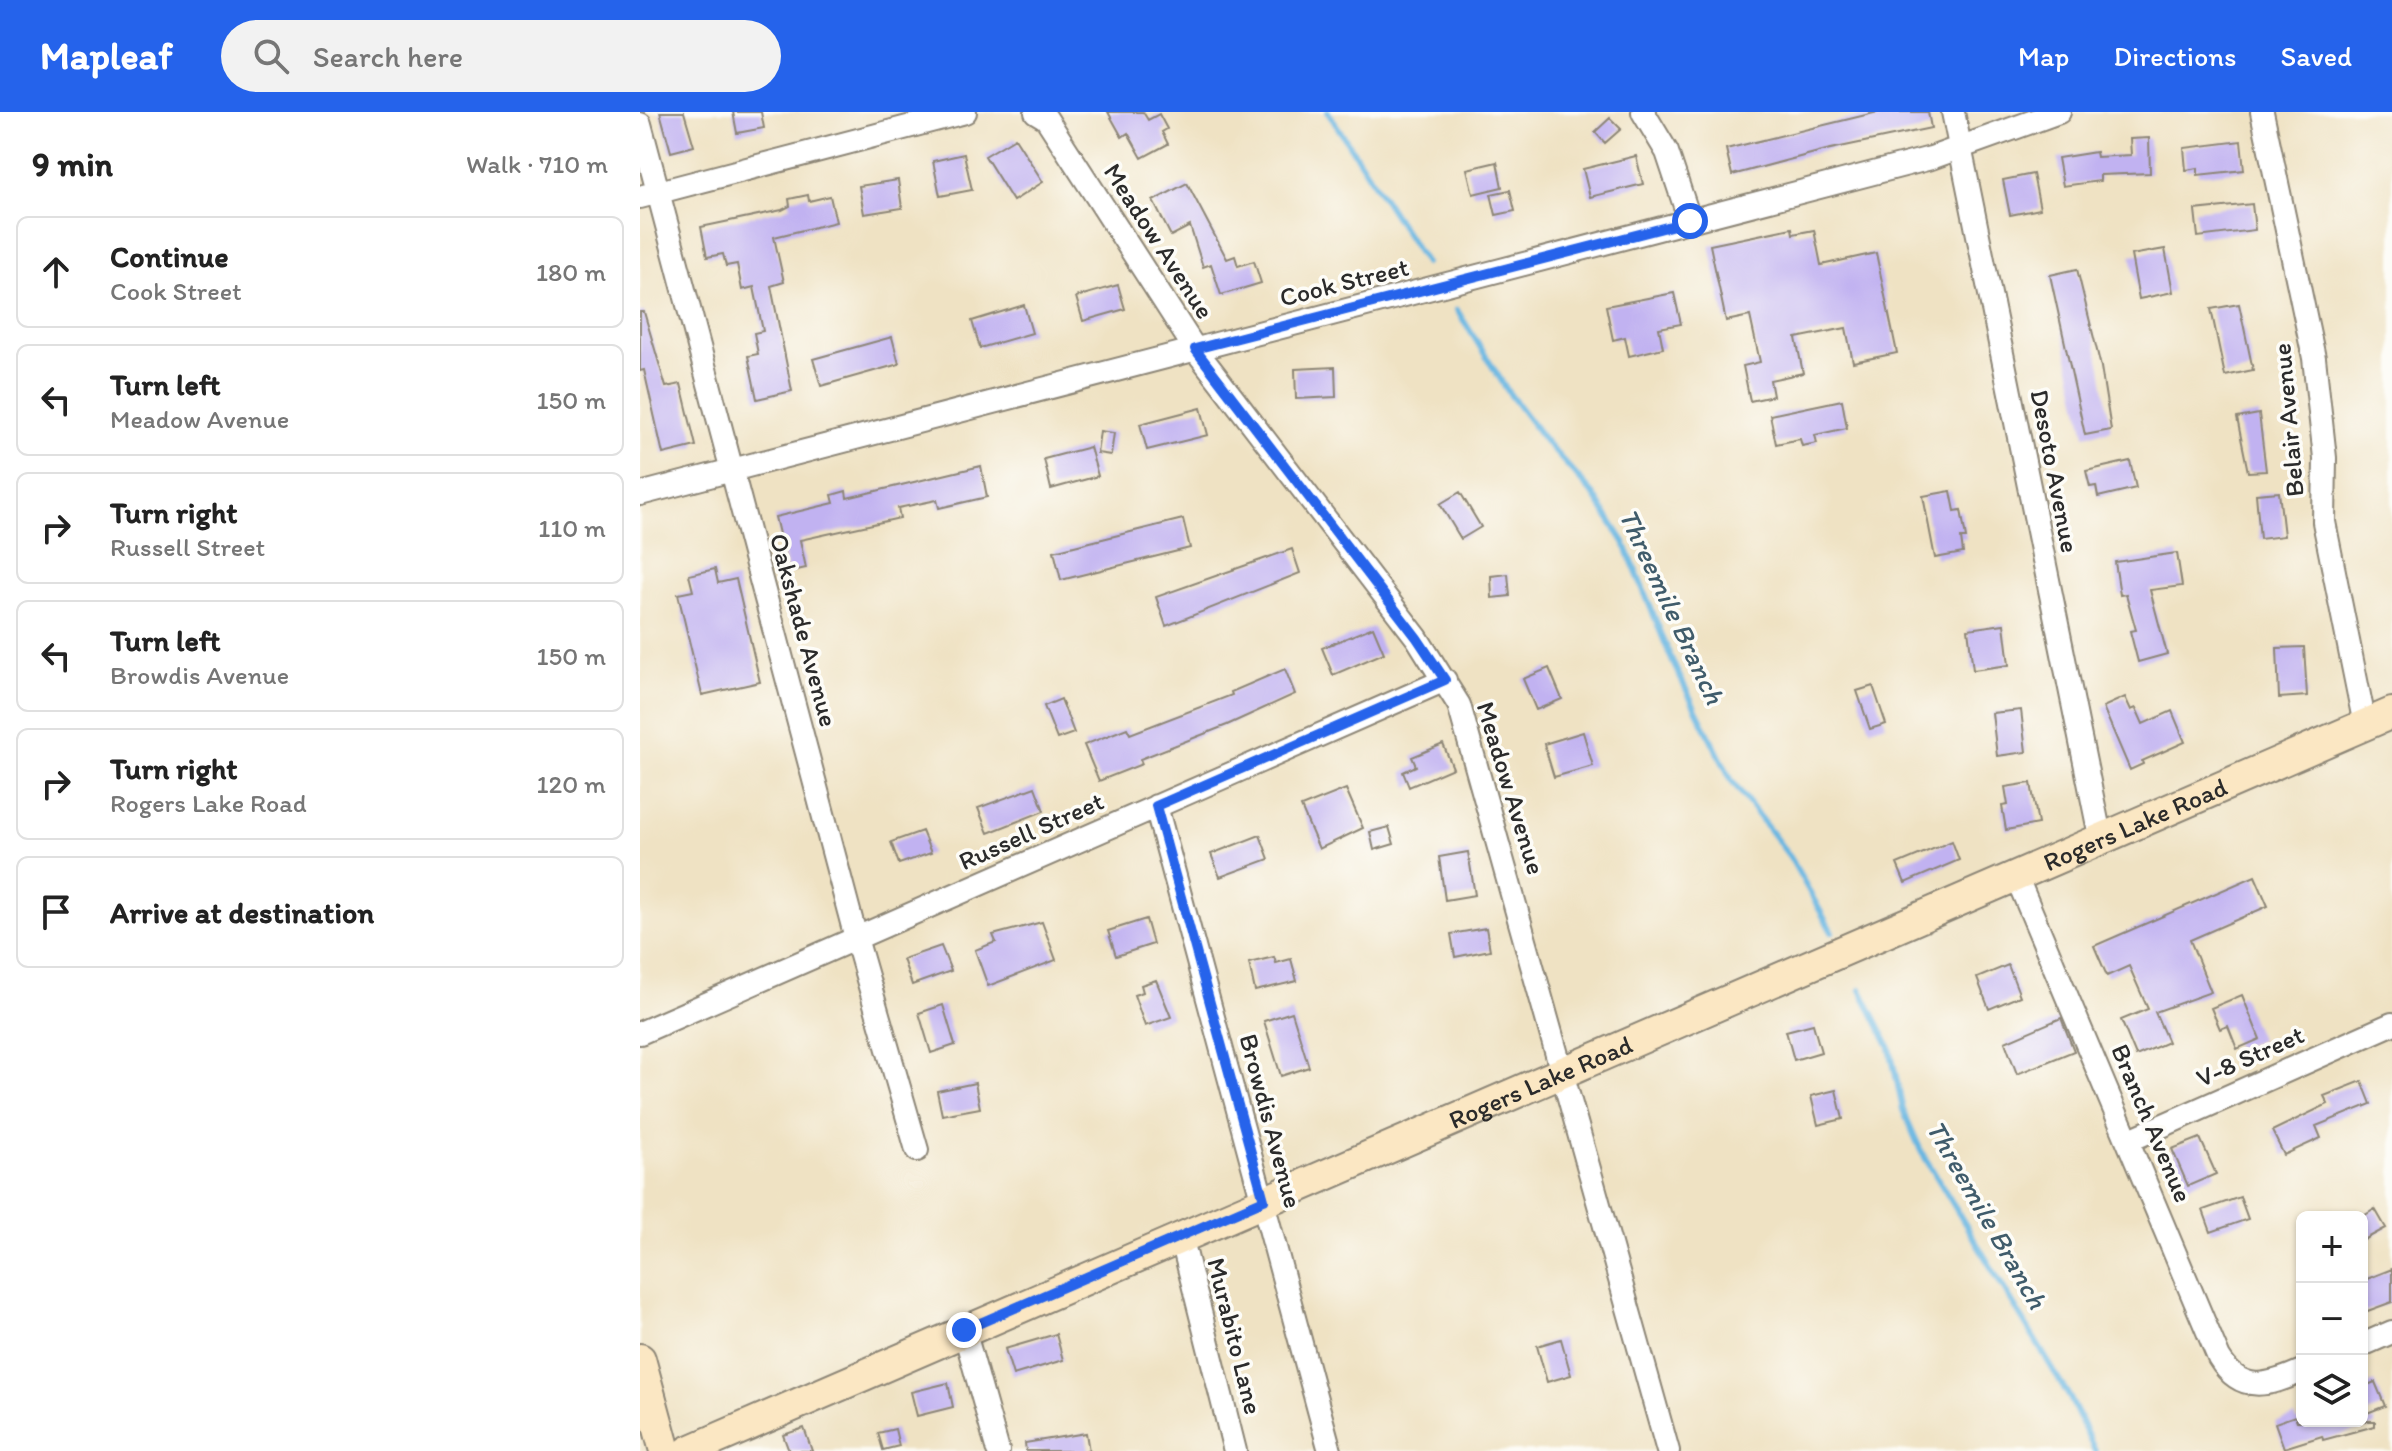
<!DOCTYPE html>
<meta charset="utf-8">
<style>
body{margin:0;font-family:Itim,sans-serif;background:#f2f2f2;color:#222}
.controls{position:absolute;right:24px;bottom:24px;display:grid;overflow:hidden;border-radius:12px;box-shadow:0 2px 6px #0004}
.controls button{width:72px;height:72px;display:grid;place-items:center;padding:0;border:0;border-bottom:2px solid #e0e0e0;background:#fff;color:#222;font:40px sans-serif}
.stop{position:absolute;width:24px;height:24px;margin:-18px;border:6px solid #2563eb;border-radius:50%;background:#fff}
.stop.end{background:#2563eb;border-color:#fff;box-shadow:0 2px 8px #0008}
.list{margin:0;padding:0;list-style:none}
h2{display:flex;justify-content:space-between;align-items:center;height:104px;margin:0;padding:0 32px;font-size:34px}
h2 small{font-size:26px;font-weight:400;color:#767676}
.list li{display:grid;grid-template-columns:52px 1fr auto;gap:24px;align-items:center;box-sizing:border-box;height:112px;margin:0 16px 16px;padding:0 16px;border:2px solid #e0e0e0;border-radius:12px}
.list b{display:block;font-size:30px;white-space:nowrap}
.list p{margin:0;font-size:26px;white-space:nowrap;color:#767676}
.list em{font-size:26px;font-style:normal;color:#767676}
.icon{flex:none;width:44px;height:44px;fill:none;stroke:currentColor;stroke-width:2;stroke-linecap:round;stroke-linejoin:round}
.map{position:relative;flex:none;width:1752px;height:1339px;overflow:hidden}
header{display:flex;align-items:center;gap:48px;box-sizing:border-box;height:112px;padding:0 40px;background:#2563eb;color:#fff}
header strong{font-size:38px}
nav{display:flex;gap:44px;margin-inline-start:auto;font-size:28px}
.search{width:560px;height:72px;background:#f2f2f2;display:flex;align-items:center;gap:20px;box-sizing:border-box;padding:0 28px;border-radius:44px;color:#767676;font-size:30px}
main{display:flex}
aside{flex:1;background:#fff}
.map>svg:first-child{display:block}
.lines{fill:none;stroke-linecap:round;stroke-linejoin:round}
.stream{stroke:#67b6e1;stroke-width:6}
.building{fill:#c1b2f1}
.street-casing{stroke:#8d8677;stroke-width:26}
.secondary-casing{stroke:#8d8677;stroke-width:34}
.street{stroke:#fff;stroke-width:22}
.secondary{stroke:#fbe7c3;stroke-width:30}
.route{stroke:#2563eb;stroke-width:10}
.labels{text-anchor:middle;stroke-width:7;stroke-linejoin:round;paint-order:stroke}
.street-label{font-size:26px;fill:#2b2b2b;stroke:#fdfcf7}
.water-label{font-size:28px;font-style:italic;fill:#405c6b;stroke:#fdfcf7}
</style>
<header>
<strong>Mapleaf</strong>
<div class="search"><svg class="icon" aria-label="search" viewBox="0 0 24 24"><circle cx="10" cy="10" r="6"/><path d="M15 15l6 6"/></svg>Search here</div>
<nav><a>Map</a><a>Directions</a><a>Saved</a></nav>
</header>
<main>
<aside>
<h2>9 min<small>Walk · 710 m</small></h2>
<ul class="list">
<li><svg class="icon" aria-label="ahead" viewBox="0 0 24 24"><path d="M12 20V5M6 11l6-6 6 6"/></svg><div><b>Continue</b><p>Cook Street</p></div><em>180 m</em></li>
<li><svg class="icon" aria-label="left" viewBox="0 0 24 24"><path d="M17 20v-9H6M10 6l-5 5 5 5"/></svg><div><b>Turn left</b><p>Meadow Avenue</p></div><em>150 m</em></li>
<li><svg class="icon" aria-label="right" viewBox="0 0 24 24"><path d="M7 20v-9h11M14 6l5 5-5 5"/></svg><div><b>Turn right</b><p>Russell Street</p></div><em>110 m</em></li>
<li><svg class="icon" aria-label="left" viewBox="0 0 24 24"><path d="M17 20v-9H6M10 6l-5 5 5 5"/></svg><div><b>Turn left</b><p>Browdis Avenue</p></div><em>150 m</em></li>
<li><svg class="icon" aria-label="right" viewBox="0 0 24 24"><path d="M7 20v-9h11M14 6l5 5-5 5"/></svg><div><b>Turn right</b><p>Rogers Lake Road</p></div><em>120 m</em></li>
<li><svg class="icon" aria-label="arrive" viewBox="0 0 24 24"><path d="M6 21V4h12l-3 4 3 4H6"/></svg><div><b>Arrive at destination</b></div></li>
</ul>
</aside>
<div class="map">
<svg width="1752" height="1339" viewBox="0 0 1752 1339">
<rect width="100%" height="100%" fill="#fdfcf7"/>
<filter id="ink" filterUnits="userSpaceOnUse"><feTurbulence type="fractalNoise" baseFrequency=".0125" numOctaves="2"/><feDisplacementMap in="SourceGraphic" scale="16" xChannelSelector="R" yChannelSelector="G"/><feConvolveMatrix kernelMatrix="1 2 1 2 8 2 1 2 1" color-interpolation-filters="sRGB"/></filter>
<filter id="wash" filterUnits="userSpaceOnUse"><feTurbulence type="fractalNoise" baseFrequency=".006" numOctaves="4" result="noise"/><feDisplacementMap in="SourceGraphic" scale="32" xChannelSelector="R" yChannelSelector="G"/><feGaussianBlur stdDeviation="1.8" result="paint"/><feColorMatrix in="noise" values="0 0 0 0 0 0 0 0 0 0 0 0 0 0 0 0 0 1.4 0 .05"/><feComposite in="paint" operator="in"/></filter>
<g filter="url(#wash)">
<rect width="100%" height="100%" fill="#efe2c3"/>
<g class="lines">
<path class="stream" d="M688,0L785,151
M817,198L869,281L905,329L953,382L984,430L1034,553L1092,669L1150,745L1192,820
M1221,878L1250,936L1263,998L1281,1039L1430,1286L1455,1339"/>
</g>
<g id="blocks">
<path class="building" d="M20,0H44L54,34L31,40Z
M93,0H121L124,16L97,21Z
M468,0H503L508,8L519,2L527,17L522,20L528,32L502,46L488,21L482,25Z
M1238,0H1288L1291,16L1186,38L1092,63L1086,37Z
M970,6L981,17L965,31L955,20Z
M375,26L403,70L373,89L345,44Z
M1509,26L1510,61L1460,63V69L1423,74L1418,46L1456,40L1457,45L1491,43L1490,27Z
M1601,29L1604,58L1558,63V56L1546,58L1544,36Z
M324,42L332,78L300,84L293,49Z
M996,44L1003,72L950,85L943,57Z
M857,50L862,75L833,82L827,57Z
M1393,62L1400,97L1370,103L1363,68Z
M258,68L262,96L224,102L219,74Z
M547,71L587,147L595,144L598,154L614,149L621,171L581,183L571,152L563,155L550,114L531,124L513,89Z
M870,78L875,99L856,103L851,82Z
M168,83L169,89L190,84L196,110L134,125L144,170L131,174L152,279L117,287L108,244L118,242L114,221L123,219L114,175L102,178L97,152L86,154L83,142L67,145L61,115L142,98L150,94L149,87Z
M1612,92L1615,118L1558,125L1555,98Z
M1152,116L1153,122L1174,118L1181,153L1236,141L1257,241L1213,250L1206,216L1156,226L1163,261L1130,268L1133,284L1110,289L1103,254L1120,250L1110,204L1086,209L1070,133Z
M1525,137L1533,180L1499,187L1491,143Z
M1437,157L1461,255L1471,318L1445,323L1410,163Z
M478,173L485,197L443,209L436,185Z
M1034,181L1041,212L1019,216L1023,236L989,244L985,225L973,228L966,194Z
M1599,192L1613,258L1585,264L1571,197Z
M384,193L392,221L340,236L332,209Z
M0,200H4L26,275L41,272L56,334L23,342L4,258L0,259Z
M252,225L259,252L181,274L173,247Z
M695,255L696,285L656,287L655,257Z
M1202,288L1207,316L1175,323L1177,331L1162,334L1160,327L1136,332L1130,303Z
M561,296L568,323L507,338L500,312Z
M1619,302L1626,359L1608,360L1597,306Z
M460,319L474,321L471,343L457,341Z
M450,335L458,364L411,377L404,347Z
M1490,349L1496,376L1458,385L1456,374L1450,375L1446,359Z
M341,354L347,385L299,396L297,388L258,396L260,406L160,428L166,456L148,460L135,405L194,391L192,383L206,379L207,386Z
M1311,379L1315,399L1321,398L1326,426H1321L1323,441L1295,446L1283,384Z
M820,380L841,415L821,427L800,392Z
M1639,380L1644,424L1620,427L1616,382Z
M543,407L550,436L421,468L414,439Z
M652,437L660,461L526,514L516,485Z
M1537,441L1542,474L1510,478L1527,542L1498,550L1490,519L1496,518L1486,482L1480,483L1475,450Z
M75,457L78,471L96,467L120,570L62,583L38,482L53,479L49,463Z
M868,462L870,484L852,486L851,464Z
M1364,512L1369,553L1333,558L1328,517Z
M733,515L744,541L693,563L682,536Z
M1664,535L1667,584L1639,586L1637,536Z
M909,556L922,587L896,598L883,567Z
M645,557L655,582L587,613L500,647L502,652L459,669L444,633L487,616L490,622L592,583L591,580Z
M1233,574L1246,612L1230,617L1217,579Z
M1485,585L1491,598L1496,596L1503,612L1532,599L1545,630L1502,649L1503,652L1490,658L1463,595Z
M421,587L434,621L417,627L404,594Z
M1381,598L1386,640L1357,644L1352,601Z
M943,620L953,654L914,665L904,632Z
M803,632L813,656L769,675L763,660L776,654L772,645Z
M1391,671L1398,712L1366,718L1362,694L1368,693L1365,675Z
M395,675L404,699L348,721L338,696Z
M706,677L723,716L679,737L661,695Z
M749,715L754,732L734,738L730,720Z
M282,719L291,741L259,752L251,730Z
M620,723L629,747L580,765L571,742Z
M1312,729L1319,748L1265,771L1257,752Z
M828,740L835,783L805,788L799,745Z
M1615,764L1628,794L1550,828L1571,880L1515,900L1528,930L1496,944L1481,908L1508,897L1489,854L1467,864L1454,834Z
M506,807L513,832L476,844L468,819Z
M402,810L416,848L348,874L335,838L356,830L353,823Z
M846,816L850,838L815,845L811,822Z
M301,834L311,859L272,873L263,847Z
M634,845L636,851L651,847L657,869L615,879L609,851Z
M1368,853L1380,884L1349,897L1337,866Z
M516,868L531,905L505,914L494,883L503,880L501,873Z
M1602,883L1620,927L1597,937L1588,914L1580,917L1571,896Z
M303,893L315,933L291,941L279,901Z
M652,900L669,955L641,964L624,909Z
M1421,906L1434,939L1377,962L1365,930Z
M1173,912L1181,940L1154,948L1146,919Z
M1722,969L1731,992L1676,1014L1681,1026L1644,1043L1632,1019L1688,992L1684,984Z
M335,971L340,996L302,1003L297,979Z
M1196,978L1203,1007L1178,1013L1171,984Z
M1560,1026L1576,1062L1548,1074L1532,1037Z
M1600,1085L1608,1107L1571,1120L1563,1098Z
M1735,1097L1746,1116L1722,1129V1105Z
M1752,1157V1190L1722,1201V1169Z
M416,1222L423,1248L373,1263L365,1237Z
M921,1227L931,1263L907,1270L897,1234Z
M1735,1270L1745,1294L1722,1303V1275Z
M308,1271L313,1295L277,1304L271,1280Z
M1655,1304L1657,1309H1735V1314L1683,1328L1682,1324L1644,1336L1635,1311Z
M164,1316L172,1339H149L143,1323Z
M255,1317L259,1334L243,1338L238,1321Z
M446,1321L449,1339H386L385,1331Z"/>
</g>
</g>
<g filter="url(#ink)">
<use href="#blocks" fill-opacity="0" stroke="#8d8677" stroke-width="2"/>
<g class="lines">
<defs>
<path id="street" d="M396,0L406,6L555,237L777,526L819,593L1028,1339
M1003,0L1027,40L1050,109
M1313,0L1461,729
M1622,0L1674,246L1685,346L1684,410L1725,613
M0,12L216,826L277,1038
M0,85L325,0
M0,382L1291,46L1419,0
M516,694L690,1339
M1377,766L1579,1246C1601,1282 1628,1274 1662,1259
M0,921L805,568
M1490,1028L1752,912
M541,1124L595,1339
M324,1218L358,1339
M1722,1233L1752,1220"/>
<g id="secondary">
<path d="M0,1247L25,1339"/>
<path id="s1" d="M49,1339L1752,601"/>
</g>
</defs>
<use href="#street" class="street-casing"/>
<use href="#secondary" class="secondary-casing"/>
<use href="#street" class="street"/>
<use href="#secondary" class="secondary"/>
</g>
</g>
<g class="lines" filter="url(#ink)">
<path class="route" d="M324,1218L624,1088L516,694L805,568L777,526L555,237L1050,109"/>
</g>
<g class="labels">
<g class="street-label">
<text transform="translate(519 129) rotate(57)" y="9">Meadow Avenue</text>
<text transform="translate(704 170) rotate(-14)" y="9">Cook Street</text>
<text transform="translate(1648 308) rotate(-95)" y="9">Belair Avenue</text>
<text transform="translate(1415 359) rotate(79)" y="9">Desoto Avenue</text>
<text transform="translate(164 518) rotate(75)" y="9">Oakshade Avenue</text>
<text transform="translate(871 676) rotate(73)" y="9">Meadow Avenue</text>
<text dy="9" stroke="none"><textPath href="#s1" startOffset="1576">Rogers Lake Road</textPath></text>
<text transform="translate(391 719) rotate(-24)" y="9">Russell Street</text>
<text transform="translate(1610 944) rotate(-24)" y="9">V-8 Street</text>
<text dy="9" stroke="none"><textPath href="#s1" startOffset="928">Rogers Lake Road</textPath></text>
<text transform="translate(631 1009) rotate(75)" y="9">Browdis Avenue</text>
<text transform="translate(1512 1011) rotate(67)" y="9">Branch Avenue</text>
<text transform="translate(595 1224) rotate(76)" y="9">Murabito Lane</text>
</g>
<g class="water-label">
<text transform="translate(1032 494) rotate(65)" y="10">Threemile Branch</text>
<text transform="translate(1347 1102) rotate(60)" y="10">Threemile Branch</text>
</g>
</g>
</svg>
<div class="controls">
<button>+</button>
<button>−</button>
<button><svg class="icon" aria-label="layers" viewBox="0 0 24 24"><path d="M12 4l9 5-9 5-9-5zM3 14l9 5 9-5"/></svg></button>
</div>
<div class="stop" style="left:1050px;top:109px"></div>
<div class="stop end" style="left:324px;top:1218px"></div>
</div>
</main>
